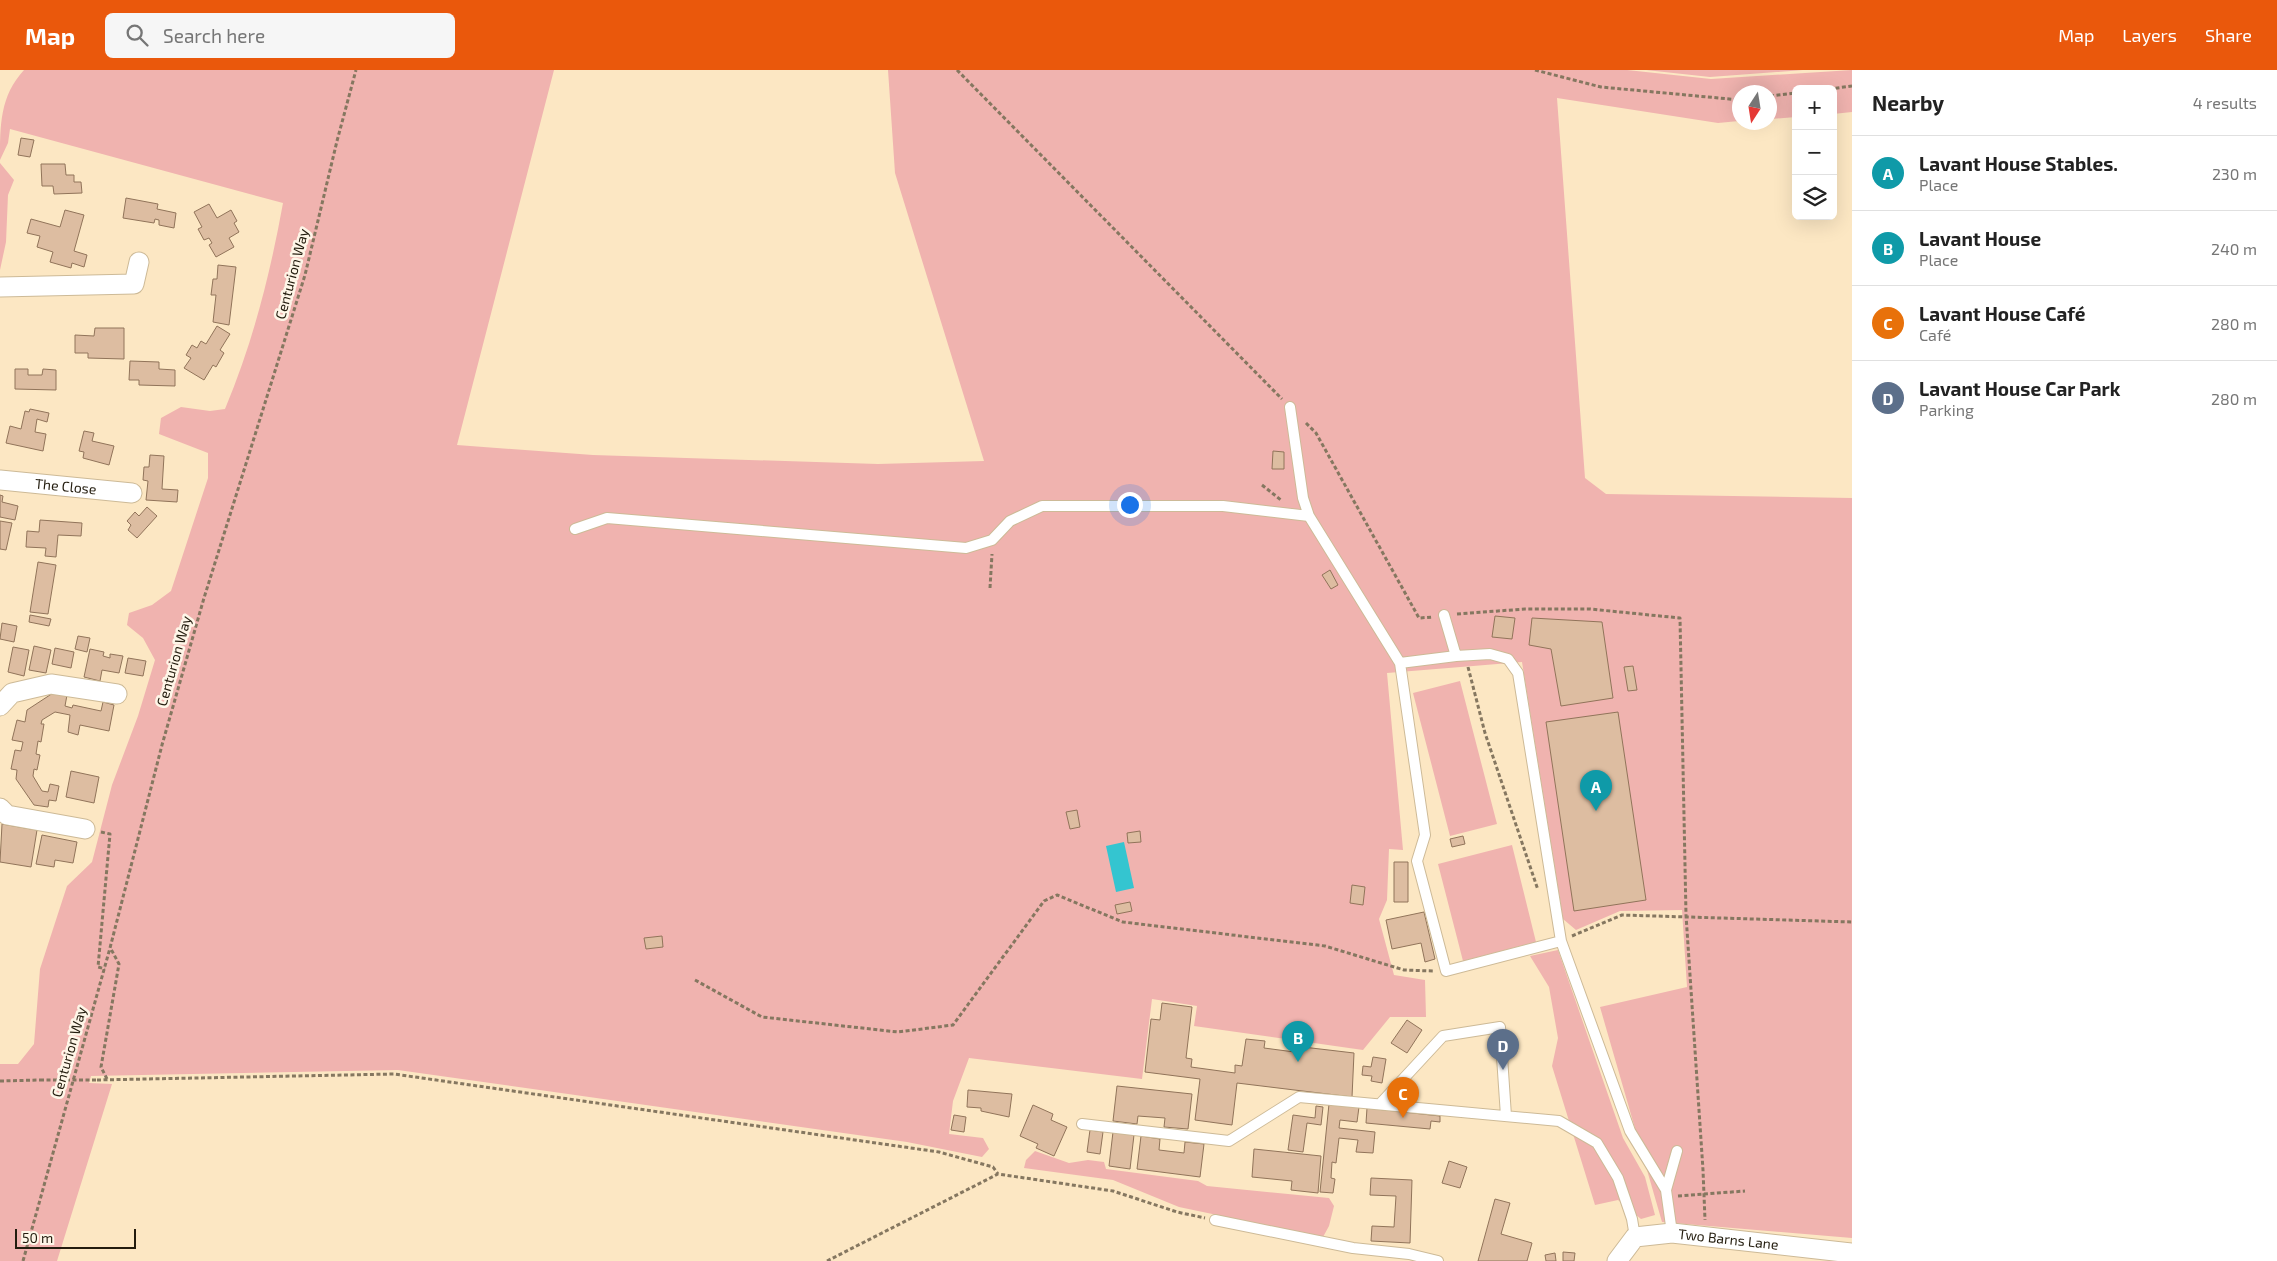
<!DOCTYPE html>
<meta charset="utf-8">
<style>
body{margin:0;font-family:"Exo 2",sans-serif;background:#f6f6f6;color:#222}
.controls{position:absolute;right:15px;top:15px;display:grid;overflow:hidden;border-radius:8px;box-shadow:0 5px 20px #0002}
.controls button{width:45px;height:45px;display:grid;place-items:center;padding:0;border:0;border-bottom:1px solid #e0e0e0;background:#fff;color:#222;font:25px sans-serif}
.compass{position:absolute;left:1732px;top:15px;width:45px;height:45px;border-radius:50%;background:#fff;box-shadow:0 5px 20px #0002;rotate:192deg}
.scale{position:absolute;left:15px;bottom:12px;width:121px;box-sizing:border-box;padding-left:5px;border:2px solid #231c0e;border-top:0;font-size:14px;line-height:18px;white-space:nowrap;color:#231c0e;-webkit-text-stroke:4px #fef6e8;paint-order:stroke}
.you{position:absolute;left:1129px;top:434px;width:18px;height:18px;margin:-12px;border:4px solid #fff;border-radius:50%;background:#1a73e8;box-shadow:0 0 0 8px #1a73e833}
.badge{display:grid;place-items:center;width:32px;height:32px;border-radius:50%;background:#ea580c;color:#fff;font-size:16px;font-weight:700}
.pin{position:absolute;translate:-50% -41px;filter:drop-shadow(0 1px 2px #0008)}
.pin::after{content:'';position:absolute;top:26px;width:18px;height:15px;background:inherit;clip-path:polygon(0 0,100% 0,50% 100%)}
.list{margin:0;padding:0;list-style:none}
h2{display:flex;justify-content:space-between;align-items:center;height:65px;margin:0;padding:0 20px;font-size:21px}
h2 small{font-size:16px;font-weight:400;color:#767676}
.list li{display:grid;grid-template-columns:32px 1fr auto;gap:15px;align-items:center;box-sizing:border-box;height:75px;padding:0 20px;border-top:1px solid #e0e0e0}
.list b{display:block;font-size:19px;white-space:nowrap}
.list p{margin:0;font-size:16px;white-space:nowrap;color:#767676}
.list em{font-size:16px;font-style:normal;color:#767676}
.icon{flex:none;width:28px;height:28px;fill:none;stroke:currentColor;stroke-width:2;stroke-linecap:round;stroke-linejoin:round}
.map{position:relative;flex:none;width:1852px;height:1191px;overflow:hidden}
header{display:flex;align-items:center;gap:30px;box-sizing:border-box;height:70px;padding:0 25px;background:#ea580c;color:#fff}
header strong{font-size:24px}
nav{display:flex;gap:28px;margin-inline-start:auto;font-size:18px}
.search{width:350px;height:45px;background:#f6f6f6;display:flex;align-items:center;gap:12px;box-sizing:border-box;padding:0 18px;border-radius:8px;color:#767676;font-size:19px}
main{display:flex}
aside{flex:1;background:#fff}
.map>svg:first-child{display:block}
.green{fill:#f0b3af}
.water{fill:#34c5d0}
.building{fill:#ddbda1;stroke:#91745a}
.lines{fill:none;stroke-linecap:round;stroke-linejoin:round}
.service-casing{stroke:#cdba97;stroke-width:12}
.minor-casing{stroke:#cdba97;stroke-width:21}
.path{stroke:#857760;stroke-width:3;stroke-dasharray:4 2.5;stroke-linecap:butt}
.service{stroke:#fff;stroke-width:10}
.minor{stroke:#fff;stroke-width:19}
.path-bridge{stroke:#857760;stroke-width:3;stroke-dasharray:4 2.5;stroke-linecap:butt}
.labels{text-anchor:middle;stroke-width:5;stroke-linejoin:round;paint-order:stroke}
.street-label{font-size:14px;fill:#231c0e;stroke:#fef6e8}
</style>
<header>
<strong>Map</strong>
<div class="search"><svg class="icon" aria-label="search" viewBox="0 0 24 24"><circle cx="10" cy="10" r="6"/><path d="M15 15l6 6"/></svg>Search here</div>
<nav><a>Map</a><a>Layers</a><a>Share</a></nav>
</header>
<main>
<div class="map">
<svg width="1852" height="1191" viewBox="0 0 1852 1191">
<rect width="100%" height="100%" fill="#fce7c3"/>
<path class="green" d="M24,0H554L457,375L593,385L878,394L984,391L895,103L888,0H1627L1711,9L1852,0V42L1833,44V19H1796V47L1770,49V22H1740L1739,51L1718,53L1557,28L1585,408L1606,424L1852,428V1168L1662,1152L1600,937L1687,917L1682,840L1620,841L1576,860L1563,849L1522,592L1387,603L1403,780L1389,779L1387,830L1379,849L1394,905L1425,910L1426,947H1390L1363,980L1194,956L1197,936L1152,929L1142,1009L969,988L953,1031L949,1064L983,1068L989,1079L982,1087L907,1072L398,1000L91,1006L89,1013L112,1014L57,1191H0V994H18L34,974L40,899L67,816L92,792L112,715L138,646L155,590L143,568L127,555L129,543L152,535L171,521L208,408V383L159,364L161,348L181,337L210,341L225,339C253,272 270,205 283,133L10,59L8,73L0,90C0,55 0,26 24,0Z
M1646,0H1803L1710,7Z
M0,93L14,110L8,125L6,172L0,200Z
M1460,611L1497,754L1450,766L1413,623Z
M1512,775L1536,872L1463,891L1438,794Z
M1558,880L1623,1068L1645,1107L1655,1145L1641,1149L1618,1130L1595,1135L1552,996L1558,968L1549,917L1530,886Z
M1035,1081L1069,1093L1088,1090L1104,1092L1106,1099L1198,1111L1207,1116L1329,1128L1334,1136L1329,1156L1323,1167L1179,1137L1113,1110L1024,1098L1026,1090Z"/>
<path class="water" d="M1124,772L1134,818L1116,822L1106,776Z"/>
<path class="building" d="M21,68L34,70L30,87L18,85Z
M41,94H65L66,105H74V112H81L82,123L54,124L53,116H42Z
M126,128L158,134L157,139L176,143L174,158L159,155V150L155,149L154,153L123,148Z
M209,134L217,148L231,140L237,151L234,153L239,162L229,168L234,177L216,187L209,175L212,173L209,168L204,170L198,159L202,157L194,142Z
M65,140L84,145L74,181L87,185L84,197L72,193L71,198L50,192L53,182L37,177L40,166L27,163L31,149L60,157Z
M218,195L236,197L229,255L213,252L216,225H211L213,209H217Z
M217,256L230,264L220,280L224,283L216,297L213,295L204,310L184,298L191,288L186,285L192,275L197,278L201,271L206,274Z
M95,258H124V289L88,288V283H75V265L94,266Z
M130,291L159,292V299L175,300V316L139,315V310H129Z
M15,299H28V305H42L43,299L56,300V320L15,319Z
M30,339L49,343L47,352L37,349L35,362L46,364L43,381L6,373L10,356L21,359L25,341L29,342Z
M84,361L94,363L92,371L114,376L109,395L83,388L84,382L79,381Z
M1273,381L1284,382V399H1272Z
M150,385L164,386L162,419L178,420L177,432L146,430L148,411L143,410L144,397H149Z
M0,425L3,426L2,432L18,436L15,450L0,447Z
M147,437L157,446L137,468L128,460L131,455L127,451L135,442L139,446Z
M40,450L82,453L81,466L58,465L56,487L45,486L46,478L26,477L27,461L39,462Z
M0,451L12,453L6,480L0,479Z
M38,492L56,495L48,544L30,542Z
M1330,500L1338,515L1331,519L1322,505Z
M30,545L51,549L49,556L29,552Z
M1495,546L1515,548L1512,569L1492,567Z
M1532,548L1602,552L1613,628L1561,636L1551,579L1529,575Z
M2,553L17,556L14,572L0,569Z
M78,566L90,568L87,582L75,579Z
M34,576L51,580L46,603L29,600Z
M13,577L29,580L24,606L8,602Z
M55,578L74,582L71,598L52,594Z
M90,579L104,582L103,586L110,588V584L123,586L119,603L102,600L100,611L84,607Z
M128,588L146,591L143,606L125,603Z
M1633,596L1637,620L1628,621L1624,597Z
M53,623L67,625L65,636L72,638L73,635L101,641L103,632L114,635L109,661L80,655L78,665L68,662L70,645L55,642L42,650L41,654H44L41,672L38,671L36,684L40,685L37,700L34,699L33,706L42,721L48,722L50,714L59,716L56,731L49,730L48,737L34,735L16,709L17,700L11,699L15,680L21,681L23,672L12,670L17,650L25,652L27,640Z
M1618,642L1646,830L1574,841L1546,652Z
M71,701L99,707L94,733L66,727Z
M1077,740L1080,757L1070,759L1066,742Z
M2,754L37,760L31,797L0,792Z
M1140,761L1141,772L1128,773L1127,763Z
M42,765L77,772L73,793L55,790L54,797L36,794Z
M1463,766L1465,774L1452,777L1450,769Z
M1394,792H1408V832H1394Z
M1352,815L1365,817L1363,835L1350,833Z
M1130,832L1132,841L1117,844L1115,835Z
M1424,842L1435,889L1425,892L1421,873L1392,879L1386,850Z
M662,866L663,877L646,879L644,868Z
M1162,933L1192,937L1186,988L1192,989L1191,997L1235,1003V995L1242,996L1246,969L1265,971L1264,978L1302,983L1303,977L1354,983L1352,1027L1237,1013L1232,1055L1195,1050L1200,1009L1145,1002L1151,949L1160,950Z
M1407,950L1422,960L1407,983L1391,973Z
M1373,987L1386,989L1382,1013L1371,1011L1372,1006L1362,1005L1363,996L1371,997Z
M1117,1016L1192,1024L1188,1059L1164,1057L1165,1048L1138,1046L1137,1054L1113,1051Z
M968,1020L1012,1024L1009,1047L981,1041V1038L967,1037Z
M1329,1034L1359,1037L1357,1052L1340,1050L1339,1058L1375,1062L1373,1083L1356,1082L1358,1070L1339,1068L1336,1093L1332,1092L1331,1108L1335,1109L1333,1123L1320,1122Z
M1033,1035L1053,1044L1051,1050L1067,1057L1054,1086L1036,1078L1038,1074L1020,1066Z
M1316,1036L1323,1037L1321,1055L1307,1053L1303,1082L1288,1080L1293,1045L1315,1048Z
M1367,1038L1440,1046V1052L1431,1051L1430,1059L1366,1053Z
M954,1045L966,1047L964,1062L951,1060Z
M1090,1060L1103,1062L1100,1084L1087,1082Z
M1113,1062L1134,1065L1130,1099L1109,1096Z
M1141,1066L1160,1069L1159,1080L1184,1083L1185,1072L1204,1074L1200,1107L1137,1099Z
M1254,1079L1321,1086L1318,1123L1291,1120L1292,1111L1252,1107Z
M1449,1091L1467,1097L1460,1118L1442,1113Z
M1371,1108L1412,1110L1410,1173L1371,1171L1372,1156L1394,1157L1396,1126L1370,1125Z
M1495,1129L1510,1133L1501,1164L1532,1173L1527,1191H1478Z
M1563,1182L1575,1183L1574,1191H1563Z
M1555,1183L1556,1191H1546L1545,1185Z"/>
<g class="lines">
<defs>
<path id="service" d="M1290,337L1303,428L1309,446L1400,593
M575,459L607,448L966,478L992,470L1010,451L1042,436H1223L1309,446
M1444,545L1456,586L1490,584L1508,589L1518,603L1561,871L1630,1061L1666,1120L1672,1163
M1456,586L1400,593L1425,765L1417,791L1446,901L1561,871
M1380,1034L1443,966L1500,957L1506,1046
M1082,1054L1229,1071L1299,1027L1559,1051L1597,1073L1618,1108L1632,1149L1635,1167
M1666,1120L1677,1081
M1215,1150L1353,1178L1409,1184L1438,1191"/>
<g id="minor">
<path d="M0,217L134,214L139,192"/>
<path id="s1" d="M0,410L132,423"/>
<path d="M0,636L12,623L51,614L117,624"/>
<path d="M0,738L7,745L85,759"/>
<path id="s2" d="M1617,1191L1635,1167L1672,1163L1852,1183"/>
</g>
</defs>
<use href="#service" class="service-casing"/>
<use href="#minor" class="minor-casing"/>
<path class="path" d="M957,0L1282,329
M1535,0L1601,17L1740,30
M1829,19L1852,16
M1770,26L1796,23
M1306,353L1316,363L1419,548L1433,547
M1262,415L1281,430
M990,518L992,484
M1457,544L1525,539H1590L1680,548L1686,845L1703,1100L1705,1150
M1468,597L1485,663L1538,820
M101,762L110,764L98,897L105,899
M1572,866L1622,845L1852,852
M695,910L762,947L898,962L953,955L1044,831L1057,825L1123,852L1325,876L1404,900L1433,901
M107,1009L101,997L119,894L111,879
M97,1010L394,1004L939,1082L993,1097L998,1104
M0,1011L40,1010
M1678,1126L1745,1121
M23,1191L110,878L162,675L204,528L305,205L337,71L356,0
M827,1191L998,1104L1113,1121L1177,1142L1205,1148"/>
<use href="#service" class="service"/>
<use href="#minor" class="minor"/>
<path class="path-bridge" d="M40,1010H97"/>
</g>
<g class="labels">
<g class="street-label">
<text transform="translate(292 204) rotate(-75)" y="5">Centurion Way</text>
<text dy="5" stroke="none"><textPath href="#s1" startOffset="66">The Close</textPath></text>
<text transform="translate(174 591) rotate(-74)" y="5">Centurion Way</text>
<text transform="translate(69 982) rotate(-74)" y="5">Centurion Way</text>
<text dy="5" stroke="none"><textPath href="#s2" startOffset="124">Two Barns Lane</textPath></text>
</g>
</g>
</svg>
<div class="controls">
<button>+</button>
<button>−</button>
<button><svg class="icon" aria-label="layers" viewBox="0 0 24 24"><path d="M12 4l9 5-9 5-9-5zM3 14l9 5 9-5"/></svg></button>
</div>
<svg class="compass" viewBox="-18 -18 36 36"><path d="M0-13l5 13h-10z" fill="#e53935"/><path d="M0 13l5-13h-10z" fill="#767676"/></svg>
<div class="scale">50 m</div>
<div class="you"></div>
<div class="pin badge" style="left:1596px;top:741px;background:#0f9aa8">A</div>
<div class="pin badge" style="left:1298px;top:992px;background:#0f9aa8">B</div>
<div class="pin badge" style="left:1403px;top:1048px;background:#e8710a">C</div>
<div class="pin badge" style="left:1503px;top:1000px;background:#5c6f8a">D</div>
</div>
<aside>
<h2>Nearby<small>4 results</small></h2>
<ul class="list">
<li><span class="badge" style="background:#0f9aa8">A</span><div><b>Lavant House Stables.</b><p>Place</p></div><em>230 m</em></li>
<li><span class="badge" style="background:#0f9aa8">B</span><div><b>Lavant House</b><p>Place</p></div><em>240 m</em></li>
<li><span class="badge" style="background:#e8710a">C</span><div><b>Lavant House Café</b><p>Café</p></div><em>280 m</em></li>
<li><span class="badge" style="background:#5c6f8a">D</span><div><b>Lavant House Car Park</b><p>Parking</p></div><em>280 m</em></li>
</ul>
</aside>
</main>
